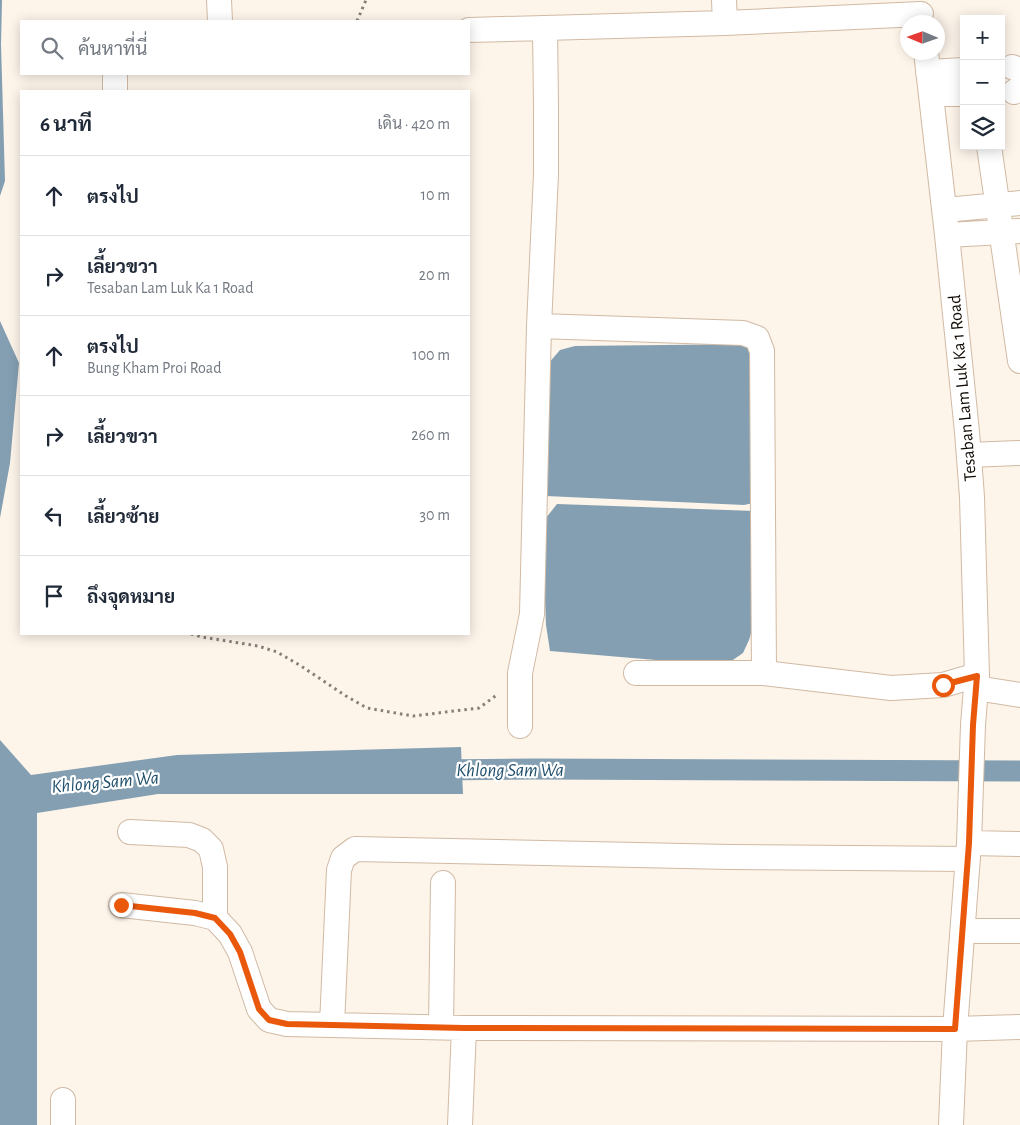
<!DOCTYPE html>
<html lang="th">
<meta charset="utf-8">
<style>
body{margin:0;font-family:"Alegreya Sans",Sarabun,sans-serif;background:#f6f6f7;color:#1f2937}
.controls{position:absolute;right:15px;top:15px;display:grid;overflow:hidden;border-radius:0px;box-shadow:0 2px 12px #0003}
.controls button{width:45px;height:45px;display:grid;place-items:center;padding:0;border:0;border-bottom:1px solid #e0e1e3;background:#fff;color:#1f2937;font:25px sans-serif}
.compass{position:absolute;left:900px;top:15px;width:45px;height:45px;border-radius:50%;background:#fff;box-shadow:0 2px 12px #0003;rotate:272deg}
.stop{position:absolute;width:15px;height:15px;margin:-11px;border:4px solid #ea580c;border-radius:50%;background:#fff}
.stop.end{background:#ea580c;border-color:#fff;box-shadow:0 1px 5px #0008}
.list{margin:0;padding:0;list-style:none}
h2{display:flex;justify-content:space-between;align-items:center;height:65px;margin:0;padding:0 20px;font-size:21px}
h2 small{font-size:16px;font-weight:400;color:#747a83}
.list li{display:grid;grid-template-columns:32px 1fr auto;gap:15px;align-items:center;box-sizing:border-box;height:80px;padding:0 20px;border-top:1px solid #e0e1e3}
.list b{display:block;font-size:19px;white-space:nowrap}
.list p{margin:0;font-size:16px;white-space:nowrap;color:#747a83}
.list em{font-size:16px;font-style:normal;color:#747a83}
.icon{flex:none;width:28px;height:28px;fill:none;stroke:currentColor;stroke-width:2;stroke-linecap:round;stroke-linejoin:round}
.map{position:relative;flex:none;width:1020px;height:1125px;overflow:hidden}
.search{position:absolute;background:#fff;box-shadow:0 2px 12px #0003;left:20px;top:20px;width:450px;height:55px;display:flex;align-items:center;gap:12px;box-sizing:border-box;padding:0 18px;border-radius:0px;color:#747a83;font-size:19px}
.panel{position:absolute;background:#fff;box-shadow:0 2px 12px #0003;left:20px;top:90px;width:450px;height:545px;border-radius:0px}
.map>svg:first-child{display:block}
.water{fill:#849fb2}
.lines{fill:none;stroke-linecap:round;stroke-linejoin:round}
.canal{stroke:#849fb2;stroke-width:21}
.minor-casing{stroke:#d1baa4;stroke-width:26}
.path{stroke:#888078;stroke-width:3;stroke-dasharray:2.5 4;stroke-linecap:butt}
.minor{stroke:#fff;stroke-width:24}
.route{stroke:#ea580c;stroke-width:6}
.labels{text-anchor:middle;stroke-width:4.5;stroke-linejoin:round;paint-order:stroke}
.street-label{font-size:18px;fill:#130c05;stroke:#fff}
.water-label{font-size:19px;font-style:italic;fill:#204f6c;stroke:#fff}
</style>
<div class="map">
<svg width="1020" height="1125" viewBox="0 0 1020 1125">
<rect width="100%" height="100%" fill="#fdf4ea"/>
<path class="water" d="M0,0H2L1,44L5,181L0,196Z
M0,321L19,363L10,463L0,518Z
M755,344L753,503L744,505L546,496L542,371L560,350L575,346Z
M557,504L755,511L757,614L749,640L743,653L730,662L703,664L550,651L546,625L542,523Z
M0,740L31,775L177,755L461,747L463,794H158L37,813V1125H0Z"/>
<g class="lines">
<path class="canal" d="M435,770L534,769L1020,771"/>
<defs>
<path id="minor" d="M219,0L220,21
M724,0L725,23
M469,30L725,23L921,14
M926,52L947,235L967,432L972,497L977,675L973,725L969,843L955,1029L951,1125
M1012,67L1020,70
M928,72L964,70
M115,74V91
M1014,92L1020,88
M931,94H964
M989,146L1020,361
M945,210L1020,203
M947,235L1020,231
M539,326L743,333L757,338L762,351L764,673
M969,455L1020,453
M636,673H764L891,688L943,685L977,675
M976,688L1020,695
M520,726V673L532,614L539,326L546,174V106L545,28
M130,832L189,835L202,840L211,849L215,867V918
M969,843L1020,844
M121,905L195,913L215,918L230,934L240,952L259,1009L269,1020L287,1024L464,1028L955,1029L1020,1027
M963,931H1020
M332,1025L339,870L343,858L355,849L730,857L968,859
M441,1027L443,883
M63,1125V1100
M460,1125L464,1028"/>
</defs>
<use href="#minor" class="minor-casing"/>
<path class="path" d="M357,21L366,0
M191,634L202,637L258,646L277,652L301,666L346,696L367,708L413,716L479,708L498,694"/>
<use href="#minor" class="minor"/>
</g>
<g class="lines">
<path class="route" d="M121,905L195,913L215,918L230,934L240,952L259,1009L269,1020L287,1024L464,1028L955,1029L969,843L973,725L977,676L943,685"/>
</g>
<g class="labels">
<g class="street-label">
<text transform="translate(962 388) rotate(-95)" y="6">Tesaban Lam Luk Ka 1 Road</text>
</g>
<g class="water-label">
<text x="510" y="776">Khlong Sam Wa</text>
<text transform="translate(105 781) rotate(-5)" y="7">Khlong Sam Wa</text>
</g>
</g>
</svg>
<div class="controls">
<button>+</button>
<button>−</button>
<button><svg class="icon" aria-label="layers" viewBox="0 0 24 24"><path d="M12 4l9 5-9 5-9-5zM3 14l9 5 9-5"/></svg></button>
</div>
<svg class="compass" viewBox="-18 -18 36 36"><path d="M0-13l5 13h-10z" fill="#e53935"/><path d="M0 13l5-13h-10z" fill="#747a83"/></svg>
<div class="stop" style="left:943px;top:685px"></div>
<div class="stop end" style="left:121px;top:905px"></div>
<div class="search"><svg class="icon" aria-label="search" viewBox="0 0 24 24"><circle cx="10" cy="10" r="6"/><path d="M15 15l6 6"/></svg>ค้นหาที่นี่</div>
<section class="panel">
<h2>6 นาที<small>เดิน · 420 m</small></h2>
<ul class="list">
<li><svg class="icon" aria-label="ahead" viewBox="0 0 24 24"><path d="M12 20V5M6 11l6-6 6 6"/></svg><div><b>ตรงไป</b></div><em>10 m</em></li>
<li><svg class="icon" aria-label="right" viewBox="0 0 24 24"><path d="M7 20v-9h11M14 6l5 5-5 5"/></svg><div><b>เลี้ยวขวา</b><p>Tesaban Lam Luk Ka 1 Road</p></div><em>20 m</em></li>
<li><svg class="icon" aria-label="ahead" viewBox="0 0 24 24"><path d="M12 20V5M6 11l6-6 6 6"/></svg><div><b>ตรงไป</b><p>Bung Kham Proi Road</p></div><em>100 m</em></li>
<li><svg class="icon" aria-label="right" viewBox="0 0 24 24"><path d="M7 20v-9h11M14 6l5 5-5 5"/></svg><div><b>เลี้ยวขวา</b></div><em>260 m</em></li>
<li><svg class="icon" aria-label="left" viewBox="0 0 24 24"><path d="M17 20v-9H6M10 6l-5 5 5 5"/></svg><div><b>เลี้ยวซ้าย</b></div><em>30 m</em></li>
<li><svg class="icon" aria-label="arrive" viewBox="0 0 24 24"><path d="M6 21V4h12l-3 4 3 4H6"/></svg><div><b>ถึงจุดหมาย</b></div></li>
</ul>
</section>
</div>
